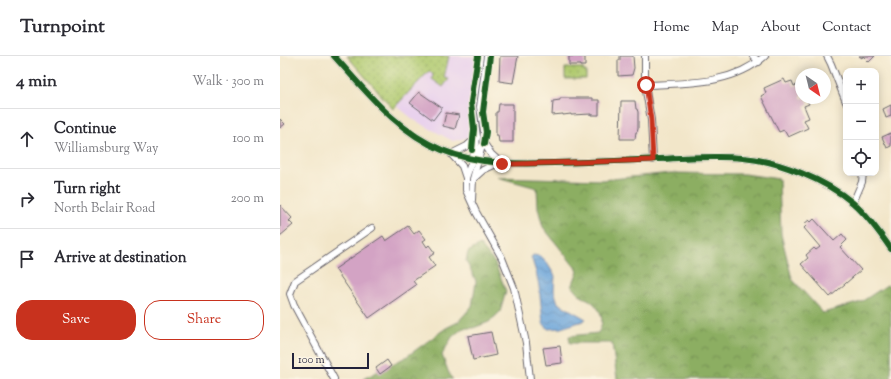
<!DOCTYPE html>
<meta charset="utf-8">
<style>
body{margin:0;font-family:"Sorts Mill Goudy",serif;background:#f2f2f3;color:#2b2b33}
.controls{position:absolute;right:12px;top:12px;display:grid;overflow:hidden;border-radius:8px;box-shadow:0 2px 10px #0003}
.controls button{width:36px;height:36px;display:grid;place-items:center;padding:0;border:0;border-bottom:1px solid #e1e1e2;background:#fff;color:#2b2b33;font:20px sans-serif}
.compass{position:absolute;left:515px;top:12px;width:36px;height:36px;border-radius:50%;background:#fff;box-shadow:0 2px 10px #0003;rotate:145deg}
.scale{position:absolute;left:12px;bottom:10px;width:77px;box-sizing:border-box;padding-left:4px;border:2px solid #22223b;border-top:0;font-size:11px;line-height:14px;white-space:nowrap;color:#22223b;-webkit-text-stroke:3px #fcf5e5;paint-order:stroke}
.stop{position:absolute;width:12px;height:12px;margin:-9px;border:3px solid #c8321e;border-radius:50%;background:#fff}
.stop.end{background:#c8321e;border-color:#fff;box-shadow:0 1px 4px #0008}
.list{margin:0;padding:0;list-style:none}
h2{display:flex;justify-content:space-between;align-items:center;height:52px;margin:0;padding:0 16px;font-size:17px}
h2 small{font-size:13px;font-weight:400;color:#7c7c81}
.list li{display:grid;grid-template-columns:26px 1fr auto;gap:12px;align-items:center;box-sizing:border-box;height:60px;padding:0 16px;border-top:1px solid #e1e1e2}
.list b{display:block;font-size:15px;white-space:nowrap}
.list p{margin:0;font-size:13px;white-space:nowrap;color:#7c7c81}
.list em{font-size:13px;font-style:normal;color:#7c7c81}
.actions{display:flex;gap:8px;padding:12px 16px}
.actions a{flex:1;padding:9px 0;border:1px solid #c8321e;border-radius:16px;text-align:center;font-size:14px;color:#c8321e}
.actions .main{background:#c8321e;color:#fff}
.icon{flex:none;width:22px;height:22px;fill:none;stroke:currentColor;stroke-width:2;stroke-linecap:round;stroke-linejoin:round}
.map{position:relative;flex:none;width:611px;height:323px;overflow:hidden}
header{display:flex;align-items:center;gap:24px;box-sizing:border-box;height:56px;padding:0 20px;background:#fff;border-bottom:1px solid #e1e1e2}
header strong{font-size:19px}
nav{display:flex;gap:22px;margin-inline-start:auto;font-size:14px}
main{display:flex}
aside{flex:1;background:#fff}
.map>svg:first-child{display:block}
.built{fill:#e9d2ed}
.green{fill:url(#green-dots);stroke:#697656}
.forest{fill:url(#forest-crowns);stroke:#57684e}
.water{fill:url(#water-waves);stroke:#46638a}
.building{fill:#d3a3c4}
.lines{fill:none;stroke-linecap:round;stroke-linejoin:round}
.minor-casing{stroke:#6b676d;stroke-width:8}
.minor{stroke:#fff;stroke-width:6}
.cycleway-casing{stroke:#fcf5e5;stroke-width:8}
.cycleway{stroke:#1b5e20;stroke-width:6}
.route{stroke:#c8321e;stroke-width:5}
</style>
<header>
<strong>Turnpoint</strong>
<nav><a>Home</a><a>Map</a><a>About</a><a>Contact</a></nav>
</header>
<main>
<aside>
<h2>4 min<small>Walk · 300 m</small></h2>
<ul class="list">
<li><svg class="icon" aria-label="ahead" viewBox="0 0 24 24"><path d="M12 20V5M6 11l6-6 6 6"/></svg><div><b>Continue</b><p>Williamsburg Way</p></div><em>100 m</em></li>
<li><svg class="icon" aria-label="right" viewBox="0 0 24 24"><path d="M7 20v-9h11M14 6l5 5-5 5"/></svg><div><b>Turn right</b><p>North Belair Road</p></div><em>200 m</em></li>
<li><svg class="icon" aria-label="arrive" viewBox="0 0 24 24"><path d="M6 21V4h12l-3 4 3 4H6"/></svg><div><b>Arrive at destination</b></div></li>
</ul>
<div class="actions"><a class="main">Save</a><a>Share</a></div>
</aside>
<div class="map">
<svg width="611" height="323" viewBox="0 0 611 323">
<defs>
<pattern id="green-dots" width="8" height="8" patternUnits="userSpaceOnUse"><rect width="8" height="8" fill="#b0ca70"/><path d="M2 2h.1M6 6h.1" fill="none" stroke="#97ad62" stroke-width="1.8" stroke-linecap="round"/></pattern>
<pattern id="forest-crowns" width="20" height="18" patternUnits="userSpaceOnUse"><rect width="20" height="18" fill="#8cae62"/><path d="M2 6a3 3 0 1 1 6 0M12 15a3 3 0 1 1 6 0" fill="none" stroke="#728d52"/></pattern>
<pattern id="water-waves" width="16" height="10" patternUnits="userSpaceOnUse"><rect width="16" height="10" fill="#6ba4da"/><path d="M0 5q4-4 8 0t8 0" fill="none" stroke="#5885b2"/></pattern>
</defs>
<rect width="100%" height="100%" fill="#fcf5e5"/>
<filter id="ink" filterUnits="userSpaceOnUse"><feTurbulence type="fractalNoise" baseFrequency=".025" numOctaves="2"/><feDisplacementMap in="SourceGraphic" scale="8" xChannelSelector="R" yChannelSelector="G"/><feConvolveMatrix kernelMatrix="1 2 1 2 8 2 1 2 1" color-interpolation-filters="sRGB"/></filter>
<filter id="wash" filterUnits="userSpaceOnUse"><feTurbulence type="fractalNoise" baseFrequency=".012" numOctaves="4" result="noise"/><feDisplacementMap in="SourceGraphic" scale="16" xChannelSelector="R" yChannelSelector="G"/><feGaussianBlur stdDeviation="0.9" result="paint"/><feColorMatrix in="noise" values="0 0 0 0 0 0 0 0 0 0 0 0 0 0 0 0 0 1.4 0 .05"/><feComposite in="paint" operator="in"/></filter>
<g filter="url(#wash)">
<rect width="100%" height="100%" fill="#f2e6c9"/>
<path class="built" d="M70,0H197L189,48L190,81L173,85L134,64L112,46Z"/>
<path class="green" d="M67,0H169L164,22L169,23L163,31L152,23L153,19L149,15L113,53Z
M285,12H303V15H306V23H285Z"/>
<path class="forest" d="M391,117L465,118L499,123L501,178L512,223L543,257L581,246L607,229L611,232V323H337L332,287H290L289,280L318,277C325,265 322,255 312,246C309,243 304,242 301,240C298,237 295,233 292,230L298,215L263,171L258,152L257,132L217,121L322,124Z
M200,189L215,207L226,235L220,256L209,266L193,272H183L172,281L162,299L170,320L173,323H83L126,301L166,272L178,266L192,250L196,225L186,205L188,196Z"/>
<path class="water" d="M253,199L260,200L267,207L275,220L274,234L278,247L306,263L303,265L281,272L268,273L263,267L259,230L256,216L251,201Z"/>
<g id="blocks">
<path class="building" d="M220,0H238L233,27L219,25Z
M289,0L305,1V10H300V9H289Z
M340,0H353L354,12L352,19L338,20V4H340Z
M579,0H595L589,6L583,0L582,2Z
M504,23L506,27L512,25L514,30L519,28L521,33V42H526L529,48L524,50L529,62L524,64L528,72L508,81L504,74L499,76L481,40L486,37L484,32Z
M139,36L162,52L153,64L130,47Z
M280,42H312V44H319V59H311V58L291,59V58L283,59V58L272,59L273,45L280,44Z
M341,45H355L356,53H357L358,56V73L357,76H356L355,83H340Z
M219,48H233V86H219L218,79H216V56H218Z
M611,49V60L606,62L603,53Z
M166,57L179,59L175,73L163,70Z
M0,63L5,68L0,72Z
M611,77V90L607,92L602,81Z
M0,149L12,162L9,165L13,169L0,180Z
M534,163L554,185L562,178L567,184L560,191L581,214L550,241L521,208L528,202L526,199L534,192L536,194L540,191L524,172L526,170L524,168L529,164L531,166Z
M128,170L134,178L139,174L146,183L143,185L147,191L149,189L155,197L149,201L155,210L133,225L136,229L89,262L55,213L103,180L106,185Z
M211,276L216,299L193,304L188,280Z
M280,290L282,307L266,309L263,292Z
M107,304L111,310L100,318L96,312Z"/>
</g>
</g>
<g filter="url(#ink)">
<use href="#blocks" fill-opacity="0" stroke="#6b676d" stroke-width="1"/>
<g class="lines">
<defs>
<path id="minor" d="M54,0C86,35 117,76 162,94C198,109 237,108 274,107C309,106 344,105 378,103C407,102 435,99 463,102C499,105 546,124 573,147C588,160 600,177 611,193
M200,0L193,50L197,81L195,95L186,122V134L196,156L222,202L234,232L246,287L250,323
M365,0V29L371,64L373,104
M473,0L479,6
M547,0L551,8L566,46
M365,29C407,27 452,29 485,0
M203,86L211,98L222,108
M186,122L182,110L171,98L187,90L197,81
M193,123L203,114L216,108
M192,144L193,123L203,86L204,75L200,51L207,0
M573,147L582,126L583,117
M54,323L14,249L10,238L15,225L92,172"/>
</defs>
<use href="#minor" class="minor-casing"/>
<use href="#minor" class="minor"/>
<defs>
<path id="cycleway" d="M54,0C86,35 117,76 162,94C198,109 237,108 274,107C309,106 344,105 378,103C407,102 435,99 463,102C499,105 546,124 573,147C588,160 600,177 611,193
M204,88L206,76L203,56L210,0
M192,94L194,73L191,46L198,0"/>
</defs>
<use href="#cycleway" class="cycleway-casing"/>
<use href="#cycleway" class="cycleway"/>
</g>
</g>
<g class="lines" filter="url(#ink)">
<path class="route" d="M222,108H233L373,104L371,64L366,29"/>
</g>
</svg>
<div class="controls">
<button>+</button>
<button>−</button>
<button><svg class="icon" aria-label="locate" viewBox="0 0 24 24"><circle cx="12" cy="12" r="6"/><path d="M12 2v4M12 18v4M2 12h4M18 12h4"/></svg></button>
</div>
<svg class="compass" viewBox="-18 -18 36 36"><path d="M0-13l5 13h-10z" fill="#e53935"/><path d="M0 13l5-13h-10z" fill="#7c7c81"/></svg>
<div class="scale">100 m</div>
<div class="stop" style="left:366px;top:29px"></div>
<div class="stop end" style="left:222px;top:108px"></div>
</div>
</main>
